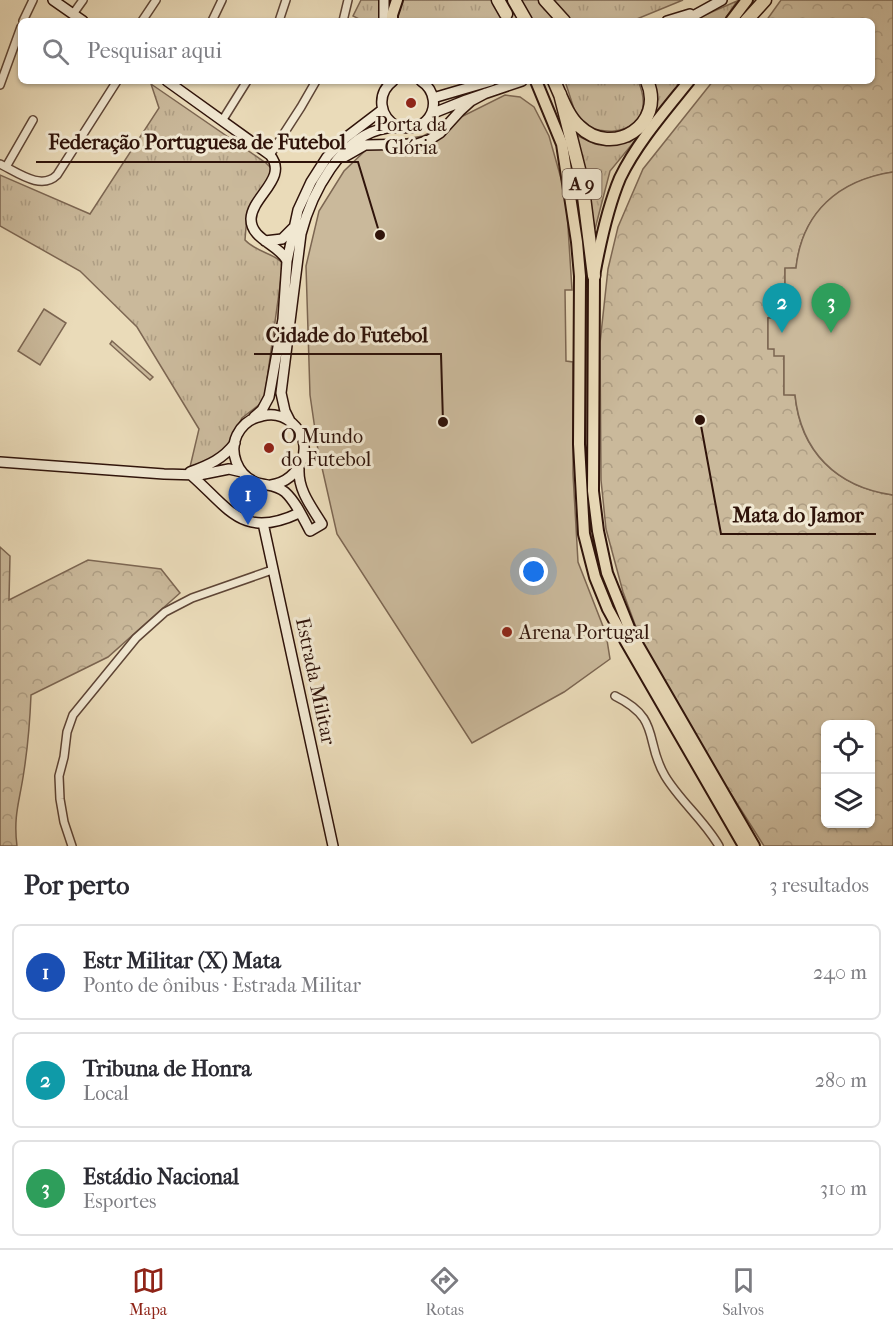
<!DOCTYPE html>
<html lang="pt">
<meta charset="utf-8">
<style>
body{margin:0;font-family:"IM FELL French Canon",serif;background:#f7f7f7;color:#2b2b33}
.controls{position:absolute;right:18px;bottom:18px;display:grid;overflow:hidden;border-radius:9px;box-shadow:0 2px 4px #0004}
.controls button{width:54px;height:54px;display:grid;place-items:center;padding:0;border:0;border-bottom:2px solid #e1e1e2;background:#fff;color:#2b2b33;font:30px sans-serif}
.you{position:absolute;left:534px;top:572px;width:21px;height:21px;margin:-15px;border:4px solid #fff;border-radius:50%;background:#1a73e8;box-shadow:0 0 0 9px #1a73e833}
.badge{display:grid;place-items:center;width:39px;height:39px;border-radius:50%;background:#8f2418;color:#fff;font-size:20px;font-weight:700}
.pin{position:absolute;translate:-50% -50px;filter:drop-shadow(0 2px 3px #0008)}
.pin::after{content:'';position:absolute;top:32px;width:21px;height:18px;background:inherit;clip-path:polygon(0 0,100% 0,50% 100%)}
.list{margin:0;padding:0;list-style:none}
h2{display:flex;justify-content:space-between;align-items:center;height:78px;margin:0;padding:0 24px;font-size:26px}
h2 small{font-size:20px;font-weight:400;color:#7c7c81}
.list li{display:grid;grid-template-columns:39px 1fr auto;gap:18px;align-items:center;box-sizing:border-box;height:96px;margin:0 12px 12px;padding:0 12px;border:2px solid #e1e1e2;border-radius:9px}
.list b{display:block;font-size:22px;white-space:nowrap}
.list p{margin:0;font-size:20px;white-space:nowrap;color:#7c7c81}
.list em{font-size:20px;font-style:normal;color:#7c7c81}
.icon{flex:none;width:33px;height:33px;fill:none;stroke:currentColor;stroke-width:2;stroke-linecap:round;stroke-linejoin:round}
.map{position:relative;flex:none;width:893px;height:846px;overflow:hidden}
.search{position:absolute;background:#fff;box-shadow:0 2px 4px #0004;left:18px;right:18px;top:18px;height:66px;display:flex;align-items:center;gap:15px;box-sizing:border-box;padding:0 21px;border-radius:9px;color:#7c7c81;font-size:22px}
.sheet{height:402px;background:#fff}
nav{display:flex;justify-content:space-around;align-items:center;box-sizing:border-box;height:84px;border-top:2px solid #e1e1e2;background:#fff;font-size:16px;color:#7c7c81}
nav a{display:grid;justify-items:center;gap:3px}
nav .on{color:#8f2418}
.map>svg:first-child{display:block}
.grass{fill:url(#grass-tufts);stroke:#7c6652;stroke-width:1.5}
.forest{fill:url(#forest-crowns);stroke:#7c6652;stroke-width:1.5;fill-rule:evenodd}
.pitch{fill:#cab99b;stroke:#7c6652;stroke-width:1.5}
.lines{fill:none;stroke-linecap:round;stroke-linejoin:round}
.street-casing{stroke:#5e4536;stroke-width:10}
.secondary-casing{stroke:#2f130a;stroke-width:12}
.primary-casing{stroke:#2f130a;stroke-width:14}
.highway-casing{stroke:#2f130a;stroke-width:15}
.street{stroke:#f1e8d2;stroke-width:7}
.secondary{stroke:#f1e8d2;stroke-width:9}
.primary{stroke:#eadbb9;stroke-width:10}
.highway{stroke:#eadbb9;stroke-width:12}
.poi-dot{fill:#8f2418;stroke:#f1e8d2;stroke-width:2}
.labels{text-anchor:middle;stroke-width:6;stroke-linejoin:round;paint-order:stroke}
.shield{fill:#f1e8d2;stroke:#695346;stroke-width:1.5}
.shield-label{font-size:18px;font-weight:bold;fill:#2f130a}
.poi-label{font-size:20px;fill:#2f130a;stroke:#f1e8d2;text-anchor:start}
.street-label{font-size:20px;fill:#2f130a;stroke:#f1e8d2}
.leader{fill:none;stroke:#2f130a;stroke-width:2}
.callout-dot{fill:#2f130a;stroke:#f1e8d2;stroke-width:2}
.callout-label{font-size:21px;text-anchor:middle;font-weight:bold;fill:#2f130a;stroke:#f1e8d2;stroke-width:6;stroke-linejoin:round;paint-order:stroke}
</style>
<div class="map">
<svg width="893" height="846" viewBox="0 0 893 846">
<defs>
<pattern id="grass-tufts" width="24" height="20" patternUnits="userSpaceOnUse" patternTransform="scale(1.5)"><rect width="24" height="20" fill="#cab99b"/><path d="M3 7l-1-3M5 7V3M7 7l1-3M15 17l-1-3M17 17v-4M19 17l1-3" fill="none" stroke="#ae9e84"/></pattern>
<pattern id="forest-crowns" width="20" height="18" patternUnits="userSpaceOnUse" patternTransform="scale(1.5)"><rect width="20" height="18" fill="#cab99b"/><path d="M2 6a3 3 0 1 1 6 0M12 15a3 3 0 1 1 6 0" fill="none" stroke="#ae9e84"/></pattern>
</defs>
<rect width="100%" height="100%" fill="#eadbb9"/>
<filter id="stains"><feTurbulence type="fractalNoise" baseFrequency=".00333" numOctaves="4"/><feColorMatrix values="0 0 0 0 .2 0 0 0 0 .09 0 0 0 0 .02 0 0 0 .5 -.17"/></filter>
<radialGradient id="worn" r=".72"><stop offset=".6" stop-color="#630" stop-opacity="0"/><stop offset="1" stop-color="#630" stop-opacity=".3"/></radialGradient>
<path class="grass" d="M361,0H683L632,21H363L353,16Z
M737,1L724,21H691Z
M565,81H638C649,105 643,127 614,131C607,132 598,130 590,129L575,112Z
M654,81H684L610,171L595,229L576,135L595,144L630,142L646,128L657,102Z
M151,84L266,163L271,168L269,178L247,214L245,240C257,253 277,254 283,264L264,401L242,418L223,454L190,467L199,429L137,327L80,271L0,226V175L90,214L159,108Z"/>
<path class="forest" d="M781,0H893V172C839,181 802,212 796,268L785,269V311L775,318H768V348L774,349L784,356V394L795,395C800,451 836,487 893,495V846H764L724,783L646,650L637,630L623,592L606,529L601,480L600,343L608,269L618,227L643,169L713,81H872V21H766ZM826,724H870V824H826Z
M0,547L10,556L9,600L88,560L161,569L180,593L108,657L31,695C30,720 28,745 24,771C20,800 13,815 17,846H0Z"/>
<path class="pitch" d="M505,95L520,97L534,107L549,136L566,196L572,290H565L566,361L573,362V474L578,562L606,634L610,659L564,692L472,743L337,534L318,450L310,395L306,266L319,211L344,171L368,148L393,141L423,136Z
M893,172V495C836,487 801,451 795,395H784V356H774V349H768V318H775V311L785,310V268H796C802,212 839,180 893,172Z
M44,309L66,323L40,365L18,351Z
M112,341L153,377L150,380L110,344Z"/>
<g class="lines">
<defs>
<path id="street" d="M73,14L83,0
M23,21L33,0
M142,21L156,0
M212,21L222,0
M279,21L286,0
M343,21L348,0
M0,85L21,27
M222,121L247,81
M270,155L301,107L316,81
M0,164C17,172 41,191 57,175L117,81
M6,167L33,120
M615,696C662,719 644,741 665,776C680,801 704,820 719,846
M72,846L64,822L60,799L59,776L64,757L67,732L73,715L136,638L165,612L192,598L272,570"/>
<path id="secondary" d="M53,0L83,21
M384,21V0
M667,21L690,14
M684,21L722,0
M167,81L270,155C289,178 252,196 251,219C251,240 279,244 287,261
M393,81C376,94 379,117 398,127
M433,98L491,81
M431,114L466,100L522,81
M344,157L365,145L417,144L429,140L440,133L460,111L471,101L486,93
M265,241L282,239L293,228
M254,417L262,410L269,397L283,319L287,261L298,210L311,182L327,157L344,139L382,110
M290,421L285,411L281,393L301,234C311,195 341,134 387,128C401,126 415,132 426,121C438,109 435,90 421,81
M0,462L164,474L199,475L229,469L242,472
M190,472C209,465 223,459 235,443
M191,475C229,508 242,540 299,513
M271,485C300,481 317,445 292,423C284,416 273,413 262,416C251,418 242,425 237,435C229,452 237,474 255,482C265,486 276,484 285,492C296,502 303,518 310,531L322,524C311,506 298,490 299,469
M263,523L333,846"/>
<path id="primary" d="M392,21V15L397,0
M731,21L747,0
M536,81L562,144L577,242L580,276L579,444L584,534L595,577L608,609L625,640L744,846
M689,81C665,111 637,143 620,178C607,209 600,243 594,276L593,491L598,531L607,573L632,635L754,846"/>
<path id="highway" d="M498,0L506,14
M514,0L526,21
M545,0L564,21
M746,21L765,0
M554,81C561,96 567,115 579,126C613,159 666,124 647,81
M560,94L582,181L594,276"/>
</defs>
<use href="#street" class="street-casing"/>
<use href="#secondary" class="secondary-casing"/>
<use href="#primary" class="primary-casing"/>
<use href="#highway" class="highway-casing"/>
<use href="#street" class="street"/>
<use href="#secondary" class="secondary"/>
<use href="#primary" class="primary"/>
<use href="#highway" class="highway"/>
</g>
<g class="poi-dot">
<circle cx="411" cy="103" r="6"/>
<circle cx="269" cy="448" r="6"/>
<circle cx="507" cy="632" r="6"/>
</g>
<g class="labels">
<rect class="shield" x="562.5" y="169" width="39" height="30" rx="4.5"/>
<g class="shield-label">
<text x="582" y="190">A 9</text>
</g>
<g class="poi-label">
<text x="411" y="131" text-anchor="middle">Porta da<tspan x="411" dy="23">Glória</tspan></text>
<text x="281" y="443">O Mundo<tspan x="281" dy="23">do Futebol</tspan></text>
<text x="519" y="639">Arena Portugal</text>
</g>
<g class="street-label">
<text transform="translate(316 681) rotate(78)" y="7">Estrada Militar</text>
</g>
</g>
<path class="leader" d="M380 235L358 162H36M443 422L441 354H254M700 420L721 534H876"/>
<g class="callout-dot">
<circle cx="380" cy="235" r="6"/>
<circle cx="443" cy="422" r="6"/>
<circle cx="700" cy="420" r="6"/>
</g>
<g class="callout-label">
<text x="197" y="149">Federação Portuguesa de Futebol</text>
<text x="347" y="342">Cidade do Futebol</text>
<text x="798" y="522">Mata do Jamor</text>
</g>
<rect width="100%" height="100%" filter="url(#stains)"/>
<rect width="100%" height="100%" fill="url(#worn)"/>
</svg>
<div class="controls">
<button><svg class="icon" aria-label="locate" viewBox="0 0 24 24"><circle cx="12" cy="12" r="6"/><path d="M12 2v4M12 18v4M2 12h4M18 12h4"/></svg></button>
<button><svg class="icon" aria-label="layers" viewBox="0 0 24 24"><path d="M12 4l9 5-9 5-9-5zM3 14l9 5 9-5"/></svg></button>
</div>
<div class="you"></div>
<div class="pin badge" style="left:248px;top:525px;background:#1a4fb4">1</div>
<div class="pin badge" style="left:782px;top:333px;background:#0f9aa8">2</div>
<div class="pin badge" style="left:831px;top:333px;background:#2e9e5b">3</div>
<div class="search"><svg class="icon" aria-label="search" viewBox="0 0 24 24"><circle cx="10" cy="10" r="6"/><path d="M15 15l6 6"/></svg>Pesquisar aqui</div>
</div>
<section class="sheet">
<h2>Por perto<small>3 resultados</small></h2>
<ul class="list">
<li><span class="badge" style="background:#1a4fb4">1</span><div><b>Estr Militar (X) Mata</b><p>Ponto de ônibus · Estrada Militar</p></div><em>240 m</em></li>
<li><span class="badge" style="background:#0f9aa8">2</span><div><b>Tribuna de Honra</b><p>Local</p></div><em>280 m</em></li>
<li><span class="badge" style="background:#2e9e5b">3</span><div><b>Estádio Nacional</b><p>Esportes</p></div><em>310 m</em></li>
</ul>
</section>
<nav>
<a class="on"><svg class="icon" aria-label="map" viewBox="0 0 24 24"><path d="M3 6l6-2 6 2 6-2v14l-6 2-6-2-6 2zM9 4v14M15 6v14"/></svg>Mapa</a>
<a><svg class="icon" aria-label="directions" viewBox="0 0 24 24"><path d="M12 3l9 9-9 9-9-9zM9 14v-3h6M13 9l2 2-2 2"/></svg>Rotas</a>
<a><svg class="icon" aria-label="saved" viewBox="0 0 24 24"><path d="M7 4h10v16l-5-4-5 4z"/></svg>Salvos</a>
</nav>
